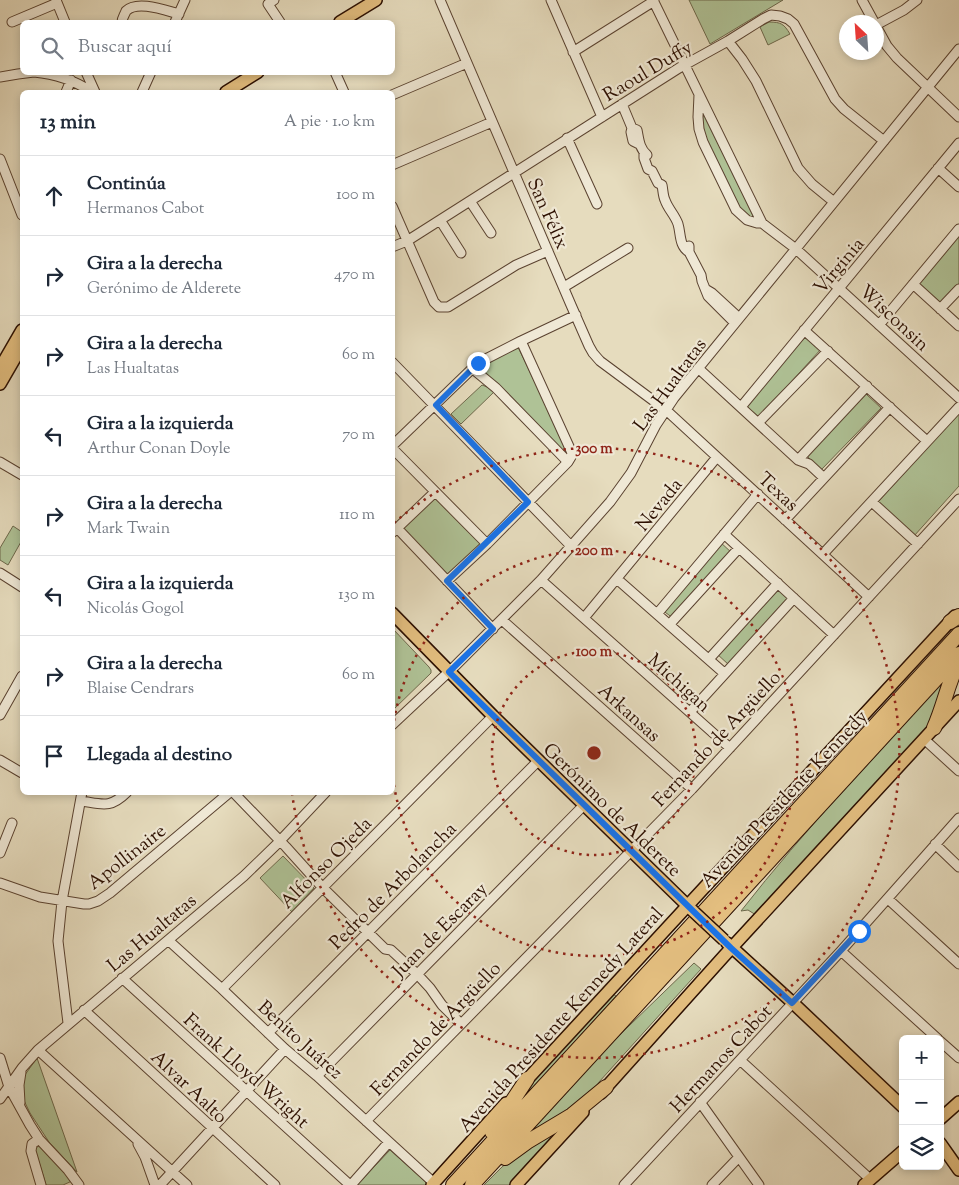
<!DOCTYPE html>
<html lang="es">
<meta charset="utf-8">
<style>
body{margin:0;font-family:"Sorts Mill Goudy",serif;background:#f2f2f3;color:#1f2937}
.controls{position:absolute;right:15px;bottom:15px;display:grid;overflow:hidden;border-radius:8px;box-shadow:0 2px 8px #0003}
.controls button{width:45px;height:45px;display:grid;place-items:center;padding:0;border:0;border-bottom:1px solid #e0e1e3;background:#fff;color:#1f2937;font:25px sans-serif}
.compass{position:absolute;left:839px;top:15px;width:45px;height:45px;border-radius:50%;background:#fff;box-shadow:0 2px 8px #0003;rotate:335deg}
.stop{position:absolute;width:15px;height:15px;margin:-11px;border:4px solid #1a73e8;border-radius:50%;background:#fff}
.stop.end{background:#1a73e8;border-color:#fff;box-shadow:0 1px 5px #0008}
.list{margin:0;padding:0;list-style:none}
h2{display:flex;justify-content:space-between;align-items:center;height:65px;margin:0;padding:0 20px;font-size:21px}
h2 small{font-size:16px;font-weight:400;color:#747a83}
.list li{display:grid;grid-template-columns:32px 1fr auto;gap:15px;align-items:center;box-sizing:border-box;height:80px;padding:0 20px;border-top:1px solid #e0e1e3}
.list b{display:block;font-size:19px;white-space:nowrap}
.list p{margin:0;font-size:16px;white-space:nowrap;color:#747a83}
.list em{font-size:16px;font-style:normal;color:#747a83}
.icon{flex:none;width:28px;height:28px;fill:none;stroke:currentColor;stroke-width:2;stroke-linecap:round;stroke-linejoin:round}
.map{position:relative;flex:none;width:959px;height:1185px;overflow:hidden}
.search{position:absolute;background:#fff;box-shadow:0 2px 8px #0003;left:20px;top:20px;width:375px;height:55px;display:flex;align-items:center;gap:12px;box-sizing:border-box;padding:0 18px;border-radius:8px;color:#747a83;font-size:19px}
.panel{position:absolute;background:#fff;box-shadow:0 2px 8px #0003;left:20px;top:90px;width:375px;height:705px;border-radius:8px}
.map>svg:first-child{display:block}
.green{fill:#afc296;stroke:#6e684b}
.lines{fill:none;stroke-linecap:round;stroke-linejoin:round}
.minor-casing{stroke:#5a4230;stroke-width:11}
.major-casing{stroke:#2c0f00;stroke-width:14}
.highway-casing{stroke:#2c0f00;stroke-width:16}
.minor{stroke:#efe8d5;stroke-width:9}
.major{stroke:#e3be7f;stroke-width:11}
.highway{stroke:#e3be7f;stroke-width:14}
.major-bridge-casing{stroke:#2c0f00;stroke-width:14;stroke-linecap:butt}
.major-bridge{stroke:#e3be7f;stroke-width:11}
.route{stroke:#1a73e8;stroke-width:6}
.ring{fill:none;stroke:#8f2418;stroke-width:2.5;stroke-dasharray:2.5 5}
.labels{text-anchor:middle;stroke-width:4.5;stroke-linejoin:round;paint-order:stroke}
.street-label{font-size:19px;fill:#2c0f00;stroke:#efe8d5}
.centre{fill:#8f2418;stroke:#efe8d5;stroke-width:2.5}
.ring-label{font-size:15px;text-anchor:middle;font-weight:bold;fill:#8f2418;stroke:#efe8d5;stroke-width:4.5;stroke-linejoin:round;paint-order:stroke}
</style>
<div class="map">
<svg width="959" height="1185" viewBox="0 0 959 1185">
<rect width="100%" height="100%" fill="#e6dcbe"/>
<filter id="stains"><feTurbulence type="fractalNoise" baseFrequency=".004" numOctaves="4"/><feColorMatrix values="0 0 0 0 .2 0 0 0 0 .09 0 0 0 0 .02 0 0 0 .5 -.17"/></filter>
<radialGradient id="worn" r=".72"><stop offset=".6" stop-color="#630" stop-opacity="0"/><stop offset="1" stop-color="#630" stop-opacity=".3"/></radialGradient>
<path class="green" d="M689,0H783L710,44Z
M769,22C781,22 784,24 790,34L768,45L760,27Z
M703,107L755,220L744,214L739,208L706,142L702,119Z
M959,232V286L942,304L916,281Z
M807,335L822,348L759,417L745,405Z
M517,345L567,449L562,453L475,367Z
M482,385L492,389L494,392L461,424L451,414Z
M866,394L881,408L821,470L807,456Z
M959,413V486L914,536L877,503Z
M436,495L483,543L449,576L402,528Z
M13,526L22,532V540L8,565L0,560V548Z
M719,541L732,553L673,618L662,610Z
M776,588L790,600L729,665L716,653Z
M393,629L429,667L431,670V673L393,710Z
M948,676L930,727L756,915L748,910L741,911C805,829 878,753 948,676Z
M283,856L314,888L292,912L260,878Z
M694,963L701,969L599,1082C584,1109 542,1130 516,1147L598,1056Z
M613,994L616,996L511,1112L527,1087Z
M37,1058L77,1172L49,1142L30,1113L17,1086Z
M562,1127L509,1185H484L502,1167L514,1157Z
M40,1145L72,1181L63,1185H46L35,1149Z
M390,1150L429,1185H357Z"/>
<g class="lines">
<defs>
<path id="minor" d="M56,0L65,22
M274,0L268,4L280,22
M440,0L571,305L589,346L593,353L600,361L666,410L869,597
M551,0L602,117
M653,0L762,223L796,249L959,398
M862,0L874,22
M12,22L57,3
M122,22C122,18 124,16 126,11C137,0 164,10 179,14
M175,22L185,0
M876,25L904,10L917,0
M876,26L887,46L897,58L959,117
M728,41L742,59L756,81L798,168L812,184L834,202
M573,52L654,1
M34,72C56,74 74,80 92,92
M86,72L95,92
M335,72L344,92
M0,77L18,74L34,72
M66,92L71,80
M142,92L151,72
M392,95L467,63
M699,95L698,117L699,129L703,142L736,210L747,220L757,223H762
M622,104L632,128L631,132L633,141L639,144
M632,128L637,130C639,139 639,148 647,155
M567,138L597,204
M644,152V158L648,169L652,171L658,183L662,185C663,190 663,196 665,200C668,209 675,215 678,224C681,234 679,246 689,252
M0,159L22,215
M392,165L492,122
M938,168L959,187
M470,201L491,233
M392,206L434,302L439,307H448L516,265L548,251
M440,220L461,253
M689,246V252L701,275L702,281L708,296L735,323
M392,247L407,241L679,68L728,41L763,19L771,15L780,16L788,19L794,24L835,99L844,109L884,141
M913,284L959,326
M564,287L628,248
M707,290L712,293L737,316
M940,309L959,289
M879,325L959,229
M804,330L927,441
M392,362L571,546
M698,368L798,460L809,464L824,478
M473,369L496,388L568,462
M741,407L959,143
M758,423L828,351
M392,446L478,363L521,341L576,315
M392,448L487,544
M798,460L867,386
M0,462L22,475
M872,502L918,544
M785,520L890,407
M397,528L493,629
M393,532L435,492
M724,534L834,635
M823,554L959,407
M0,573L22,587
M617,579L724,673
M541,580L730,748
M447,581L487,544L568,462L571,457L572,453L521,341
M657,614L758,494
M584,618L717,457
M502,620L692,789
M669,625L739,548
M709,659L778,583
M690,712L794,598
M0,715L22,676
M392,725L455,666L541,580L610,502L631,473L656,425L674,398L959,49
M924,739L959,771
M0,760L22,773
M233,792L286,847L322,887L385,949L391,950L417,974L430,988L442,1005L461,1024
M81,801C102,804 110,809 127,792
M935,844L959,867
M0,853L12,823
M0,883L40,897L84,904H89L98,901L110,893L230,792
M888,899L959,964
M168,940L222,989L285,1049L317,1076L434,1183
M841,951L938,1039
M122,978L350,1185
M222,989L493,716
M84,1010L275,1185
M68,1023L58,941L62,901L82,792
M268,1033L538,761
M940,1041L959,1058
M38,1050L187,1185
M0,1058L9,1087L30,1125L39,1139L68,1170L79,1185
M740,1060L870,1179
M317,1076L584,805
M0,1099L22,1068L38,1050L244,876L276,845L326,792
M700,1102L759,1185
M20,1103L19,1085L21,1072
M366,1121L692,789L959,499
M39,1139L32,1144L31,1151L41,1185
M138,1144L145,1157L155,1185
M160,1185L285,1049
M351,1185L389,1142
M624,1185L841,951L959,818
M712,1185L739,1157"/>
<path id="major" d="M340,22L376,0
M226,92L258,72
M0,368L22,330
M0,384L22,346
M392,613L493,716L693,911
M727,943L793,1003L903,1107
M522,1085L955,616
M601,1093L724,956L959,701
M940,1119L959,1102
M940,1143L959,1170
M432,1185L506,1103
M516,1185L583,1112
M864,1185L903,1151"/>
<path id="highway" d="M950,622L959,616
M934,728C944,706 948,682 959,661
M492,1132L527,1079
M505,1158L527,1142L572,1115L606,1087
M453,1185L959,634
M472,1185L959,654"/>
</defs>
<use href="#minor" class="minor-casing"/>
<use href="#major" class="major-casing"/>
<use href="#highway" class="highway-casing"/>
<use href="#minor" class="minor"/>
<use href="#major" class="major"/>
<use href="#highway" class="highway"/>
<defs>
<path id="major-bridge" d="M694,912L724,940"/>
</defs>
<use href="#major-bridge" class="major-bridge-casing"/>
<use href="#major-bridge" class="major-bridge"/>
</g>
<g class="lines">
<path class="route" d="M478,363L436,405L528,502L447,581L493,629L449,672L567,788L731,948L792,1003L859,931"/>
</g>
<g class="ring">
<circle cx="594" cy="753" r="102"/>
<path d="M393 728A203 203 0 1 1 393 778"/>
<path d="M394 523A305 305 0 1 1 292 793"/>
</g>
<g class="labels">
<g class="street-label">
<text transform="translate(647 70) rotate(-31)" y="7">Raoul Duffy</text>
<text transform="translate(549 213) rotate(66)" y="7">San Félix</text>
<text transform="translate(838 265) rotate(-50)" y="7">Virginia</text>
<text transform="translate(895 317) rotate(43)" y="7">Wisconsin</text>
<text transform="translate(669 384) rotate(-54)" y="7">Las Hualtatas</text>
<text transform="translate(779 491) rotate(43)" y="7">Texas</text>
<text transform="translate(658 504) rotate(-51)" y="7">Nevada</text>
<text transform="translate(680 682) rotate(42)" y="7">Michigan</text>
<text transform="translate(630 712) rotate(42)" y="7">Arkansas</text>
<text transform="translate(716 738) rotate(-47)" y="7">Fernando de Argüello</text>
<text transform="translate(783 798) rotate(-47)" y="7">Avenida Presidente Kennedy</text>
<text transform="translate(613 809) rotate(44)" y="7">Gerónimo de Alderete</text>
<text transform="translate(126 856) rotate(-38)" y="7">Apollinaire</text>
<text transform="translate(325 862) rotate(-45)" y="7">Alfonso Ojeda</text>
<text transform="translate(392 885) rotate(-45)" y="7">Pedro de Arbolancha</text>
<text transform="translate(439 929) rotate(-45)" y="7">Juan de Escaray</text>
<text transform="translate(151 932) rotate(-40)" y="7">Las Hualtatas</text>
<text transform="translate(560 1019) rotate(-48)" y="7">Avenida Presidente Kennedy Lateral</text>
<text transform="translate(435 1028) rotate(-46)" y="7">Fernando de Argüello</text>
<text transform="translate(301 1039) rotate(42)" y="7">Benito Juárez</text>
<text transform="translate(720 1058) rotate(-47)" y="7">Hermanos Cabot</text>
<text transform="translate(247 1070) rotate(42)" y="7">Frank Lloyd Wright</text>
<text transform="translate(190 1086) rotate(43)" y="7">Alvar Aalto</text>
</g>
</g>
<circle cx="594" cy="753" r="8" class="centre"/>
<g class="ring-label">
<text x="594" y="453">300 m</text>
<text x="594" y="555">200 m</text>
<text x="594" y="656">100 m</text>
</g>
<rect width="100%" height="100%" filter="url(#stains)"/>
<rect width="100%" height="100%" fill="url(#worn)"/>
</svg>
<div class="controls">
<button>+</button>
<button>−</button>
<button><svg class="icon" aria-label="layers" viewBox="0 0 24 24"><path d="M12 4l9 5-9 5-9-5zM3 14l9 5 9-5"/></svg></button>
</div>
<svg class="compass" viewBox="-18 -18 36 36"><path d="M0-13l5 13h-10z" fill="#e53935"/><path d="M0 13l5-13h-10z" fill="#747a83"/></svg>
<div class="stop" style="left:859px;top:931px"></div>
<div class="stop end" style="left:478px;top:363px"></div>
<div class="search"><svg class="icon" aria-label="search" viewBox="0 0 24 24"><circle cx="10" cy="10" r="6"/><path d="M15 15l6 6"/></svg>Buscar aquí</div>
<section class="panel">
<h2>13 min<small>A pie · 1.0 km</small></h2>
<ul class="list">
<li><svg class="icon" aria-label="ahead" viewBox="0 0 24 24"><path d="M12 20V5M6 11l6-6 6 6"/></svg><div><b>Continúa</b><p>Hermanos Cabot</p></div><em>100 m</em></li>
<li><svg class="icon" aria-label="right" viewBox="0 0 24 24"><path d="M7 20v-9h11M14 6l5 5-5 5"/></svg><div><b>Gira a la derecha</b><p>Gerónimo de Alderete</p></div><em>470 m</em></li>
<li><svg class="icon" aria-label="right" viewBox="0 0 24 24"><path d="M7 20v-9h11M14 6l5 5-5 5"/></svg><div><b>Gira a la derecha</b><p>Las Hualtatas</p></div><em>60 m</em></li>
<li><svg class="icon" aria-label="left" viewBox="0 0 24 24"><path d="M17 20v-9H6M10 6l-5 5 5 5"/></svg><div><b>Gira a la izquierda</b><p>Arthur Conan Doyle</p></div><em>70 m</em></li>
<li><svg class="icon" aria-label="right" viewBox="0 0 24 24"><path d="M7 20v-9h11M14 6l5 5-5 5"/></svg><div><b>Gira a la derecha</b><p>Mark Twain</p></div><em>110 m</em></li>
<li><svg class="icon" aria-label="left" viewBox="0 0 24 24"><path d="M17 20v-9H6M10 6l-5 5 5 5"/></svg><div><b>Gira a la izquierda</b><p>Nicolás Gogol</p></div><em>130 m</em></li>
<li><svg class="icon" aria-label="right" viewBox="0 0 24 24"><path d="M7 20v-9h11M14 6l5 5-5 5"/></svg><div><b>Gira a la derecha</b><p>Blaise Cendrars</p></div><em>60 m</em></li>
<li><svg class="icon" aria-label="arrive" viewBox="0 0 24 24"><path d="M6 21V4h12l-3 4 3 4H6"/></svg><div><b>Llegada al destino</b></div></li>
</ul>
</section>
</div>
